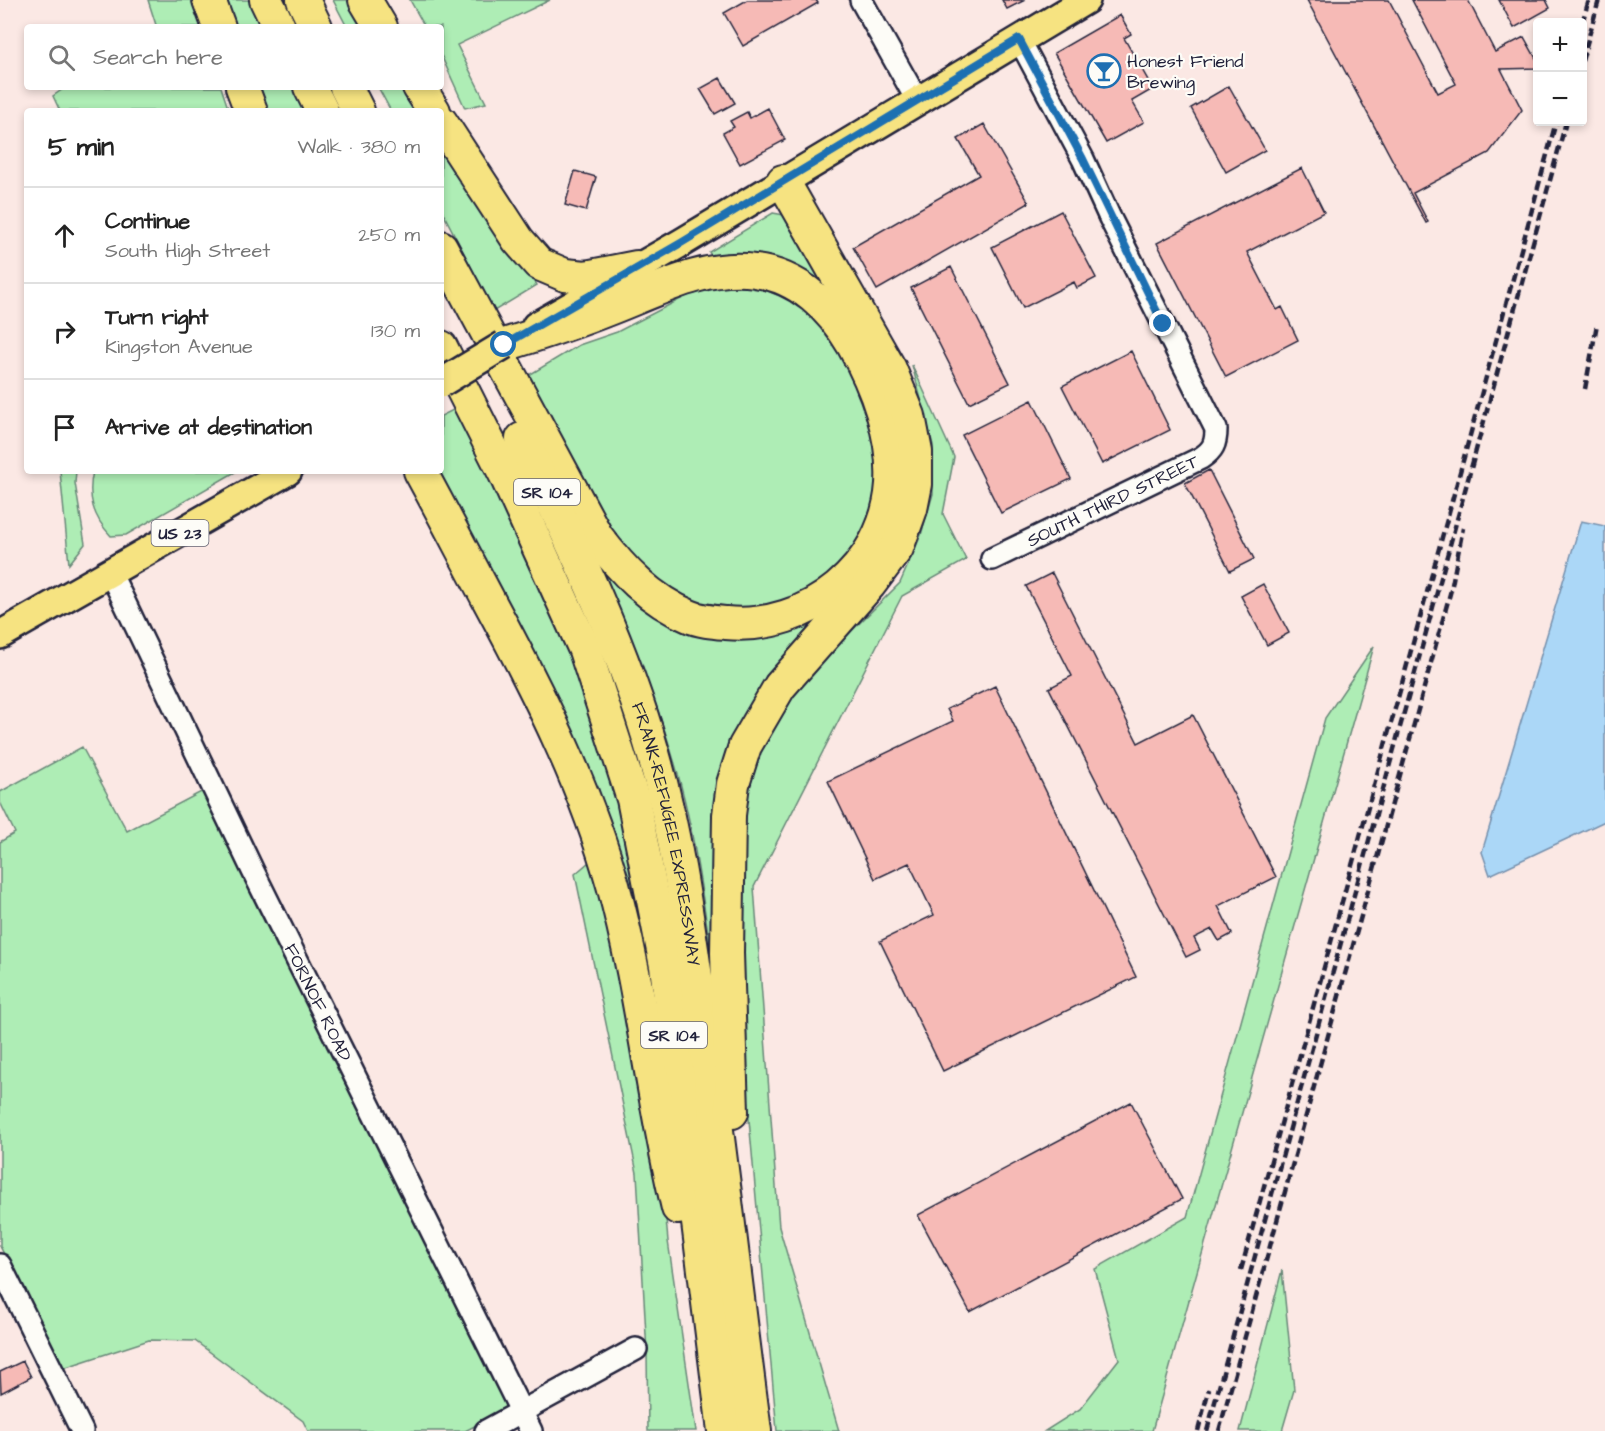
<!DOCTYPE html>
<meta charset="utf-8">
<style>
:root{--surface:#fff;--page:#f2f2f2;--text:#222;--muted:#767676;--line:#e0e0e0}
body{margin:0;font-family:"Architects Daughter",sans-serif;background:var(--page);color:var(--text)}
.controls{position:absolute;right:18px;top:18px;display:grid;overflow:hidden;border-radius:6px;box-shadow:0 3px 9px #0003}
.controls button{width:54px;height:54px;display:grid;place-items:center;padding:0;border:0;border-bottom:2px solid var(--line);background:var(--surface);color:var(--text);font:30px sans-serif}
.stop{position:absolute;width:18px;height:18px;margin:-14px;border:4px solid #1f6fb2;border-radius:50%;background:#fff}
.stop.end{background:#1f6fb2;border-color:#fff;box-shadow:0 2px 6px #0008}
.list{margin:0;padding:0;list-style:none}
h2{display:flex;justify-content:space-between;align-items:center;height:78px;margin:0;padding:0 24px;font-size:26px}
h2 small{font-size:20px;font-weight:400;color:var(--muted)}
.list li{display:grid;grid-template-columns:39px 1fr auto;gap:18px;align-items:center;box-sizing:border-box;height:96px;padding:0 24px;border-top:2px solid var(--line)}
.list b{display:block;font-size:22px;white-space:nowrap}
.list p{margin:0;font-size:20px;white-space:nowrap;color:var(--muted)}
.list em{font-size:20px;font-style:normal;color:var(--muted)}
.icon{flex:none;width:33px;height:33px;fill:none;stroke:currentColor;stroke-width:2;stroke-linecap:round;stroke-linejoin:round}
.map{position:relative;flex:none;width:1605px;height:1431px;overflow:hidden}
.search{position:absolute;background:var(--surface);box-shadow:0 3px 9px #0003;left:24px;top:24px;width:420px;height:66px;display:flex;align-items:center;gap:15px;box-sizing:border-box;padding:0 21px;border-radius:6px;color:var(--muted);font-size:22px}
.panel{position:absolute;background:var(--surface);box-shadow:0 3px 9px #0003;left:24px;top:108px;width:420px;height:366px;border-radius:6px}
.map>svg:first-child{display:block}
</style>
<div class="map">
<svg width="1605" height="1431" viewBox="0 0 1605 1431">
<rect width="100%" height="100%" fill="#fbe8e4"/>
<filter id="ink" filterUnits="userSpaceOnUse"><feTurbulence type="fractalNoise" baseFrequency=".0167" numOctaves="2"/><feDisplacementMap in="SourceGraphic" scale="12" xChannelSelector="R" yChannelSelector="G"/><feConvolveMatrix kernelMatrix="1 2 1 2 8 2 1 2 1" color-interpolation-filters="sRGB"/></filter>
<g filter="url(#ink)">
<!-- green -->
<path fill="#aeedb5" stroke="#688878" stroke-width="1.5" d="M148,0H192L201,27H153L156,25Z
M216,0H249L263,27H228Z
M333,0H350L367,27H347Z
M410,0H550L457,45L486,103L465,108L441,55V27H425Z
M66,87H221L229,111H60L53,96Z
M254,87H293L305,111H265Z
M378,87H407L422,111H391Z
M441,140L537,285L494,311L441,209Z
M773,213L795,217L836,294L712,257L709,252Z
M739,279L799,304L827,331L846,360L869,414L882,467L877,511L833,580L788,606L709,610L644,575L616,540L583,483L529,375L579,345L617,332L702,288Z
M912,365L954,457L943,514L966,560L902,596L754,887L779,1227L839,1431H777L746,1086L739,826L751,769L785,697L900,583L921,535L933,494V445Z
M455,409C513,522 568,636 606,759C625,820 636,882 646,945L638,947L433,471H441V416Z
M60,471H76L75,483L85,544L69,564Z
M93,471H237L126,535L111,536C93,517 87,497 93,471Z
M590,542L669,616L838,601L757,697L714,972C703,903 695,831 675,764C653,688 621,615 590,542Z
M1374,646L1152,1431H1045L1080,1409L1119,1359L1095,1269L1187,1217L1325,718Z
M82,747L127,831L205,790L510,1408L465,1431H308L303,1421L195,1341L149,1340L60,1369L0,1246V842L15,833L0,802V792Z
M595,857L661,1164L668,1241L696,1431H648L647,1353L637,1173L575,874Z
M1282,1270L1294,1390L1282,1431H1240Z"/>
<!-- water -->
<path fill="#abd7f7" stroke="#748fac" stroke-width="1.5" d="M1581,521L1605,526V821L1490,875L1482,852Z"/>
<!-- building -->
<path fill="#f6bab6" stroke="#22223b" stroke-width="1.5" d="M747,0H816L818,3L743,46L724,13Z
M1002,0H1025L1007,9Z
M1307,0H1389L1438,93L1456,84L1412,0H1468L1495,52L1524,37L1538,62V68L1501,69L1522,110L1489,153L1413,193L1428,222L1426,223Z
M1499,0H1546L1550,8L1514,28Z
M1120,15L1131,34L1124,38L1153,89L1132,101L1144,122L1106,143L1054,53Z
M720,78L735,103L715,114L700,89Z
M1229,86L1265,150L1226,172L1191,108Z
M768,108L785,140L740,164L723,133L734,127L730,121L747,112L750,118Z
M984,124L1029,203L877,290L853,247L979,175L958,139Z
M1302,168L1324,212L1247,252L1277,310L1282,307L1298,340L1226,377L1157,243Z
M575,171L596,177L586,211L565,205Z
M1061,211L1096,278L1077,288L1074,282L1023,308L992,247Z
M951,267L1010,383L969,403L911,288Z
M1131,351L1170,430L1102,464L1062,386Z
M1032,400L1071,479L1001,513L962,435Z
M1209,470L1254,559L1230,571L1185,483Z
M1052,573L1138,743L1193,715L1276,877L1218,906L1232,934L1219,941L1212,929L1194,938L1200,950L1186,957L1049,688L1072,676L1026,586Z
M1263,584L1289,633L1267,645L1241,596Z
M995,686L1136,977L943,1071L880,941L934,915L909,863L875,879L828,781L953,721L947,709Z
M1131,1102L1182,1199L970,1312L918,1215Z
M23,1361L31,1377L1,1393L0,1372Z"/>
<g fill="none" stroke-linecap="round" stroke-linejoin="round">
<defs>
<g id="minor">
<path d="M861,0L917,100"/>
<path id="s1" d="M992,559L1201,458C1213,450 1216,444 1216,429L1110,218L1083,159L1019,39"/>
<path id="s2" d="M110,572L253,871L531,1431"/>
<path d="M0,1265L82,1431"/>
<path d="M486,1431L636,1349"/>
</g>
<path id="major" d="M536,326L681,243L1086,0
M0,635L288,471"/>
<g id="highway">
<path d="M209,0L219,27"/>
<path d="M266,0L279,27"/>
<path d="M303,0L316,27"/>
<path d="M365,0L381,27"/>
<path d="M242,87L251,111"/>
<path d="M310,87L322,111"/>
<path d="M346,87L358,111"/>
<path d="M419,87L434,111"/>
<path d="M441,122L518,240L539,264L565,275L586,277L637,267"/>
<path d="M441,247L597,537C622,570 650,600 689,616C700,621 714,622 726,623C808,631 886,568 892,484C895,437 876,386 853,345C832,309 799,276 755,271C704,264 658,290 611,308C576,322 540,334 504,345"/>
<path d="M441,347L505,474L585,650L633,799L666,966L724,1431"/>
<path id="s3" d="M522,439C572,542 622,643 653,753C677,836 688,921 700,1006C721,1148 736,1290 755,1431"/>
<path d="M420,471C443,513 465,556 488,599C537,690 585,784 613,885C642,991 652,1101 678,1208"/>
<path d="M732,1112L727,953L729,815L733,784L745,746L780,686L870,584L897,548L911,509L916,484V452L909,416L890,369L783,181"/>
</g>
</defs>
<!-- minor casing -->
<use href="#minor" stroke="#22223b" stroke-width="26"/>
<!-- major casing -->
<use href="#major" stroke="#22223b" stroke-width="32"/>
<!-- highway casing -->
<use href="#highway" stroke="#22223b" stroke-width="36"/>
<!-- minor -->
<use href="#minor" stroke="#fdfcf7" stroke-width="21"/>
<!-- major -->
<use href="#major" stroke="#f6e381" stroke-width="27"/>
<!-- highway -->
<use href="#highway" stroke="#f6e381" stroke-width="32"/>
<!-- rail -->
<path stroke="#22223b" stroke-width="4.5" stroke-dasharray="9 4.5" stroke-linecap="butt" d="M1582,23L1589,0
M1582,61L1599,0
M1585,389L1597,324
M1241,1270L1556,122
M1198,1431L1209,1389
M1207,1431L1566,122
M1219,1431L1451,590L1463,528"/>
<defs>
<path id="major-bridge" d="M441,383L504,345"/>
</defs>
<!-- major-bridge casing -->
<use href="#major-bridge" stroke="#22223b" stroke-width="32" stroke-linecap="butt"/>
<!-- major-bridge -->
<use href="#major-bridge" stroke="#f6e381" stroke-width="27"/>
</g>
</g>
<g fill="none" stroke-linecap="round" stroke-linejoin="round" filter="url(#ink)">
<!-- route -->
<path stroke="#1f6fb2" stroke-width="8" d="M504,345L681,243L1019,39L1083,159L1163,324"/>
</g>
<!-- icons -->
<defs>
<symbol id="bar-ring" viewBox="-11 -11 22 22"><circle r="9.5" fill="#fdfcf7" stroke="#1f6fb2" stroke-width="1.5"/><path d="M-6-5H6L.8 .8V4.5H3.5V6h-7V4.5H-.8V.8Z" fill="#1f6fb2"/></symbol>
</defs>
<g fill-rule="evenodd">
<use href="#bar-ring" x="1085" y="52" width="38" height="38"/>
</g>
<g text-anchor="middle" stroke-width="4.5" stroke-linejoin="round" paint-order="stroke">
<!-- shield labels -->
<g fill="#fdfcf7" stroke="#646373" stroke-width="1.5">
<rect x="514" y="479" width="66" height="26" rx="4.5"/>
<rect x="151.5" y="520" width="57" height="26" rx="4.5"/>
<rect x="641" y="1022" width="66" height="26" rx="4.5"/>
</g>
<g font-size="16" font-weight="bold" fill="#22223b">
<text x="547" y="498">SR 104</text>
<text x="180" y="539">US 23</text>
<text x="674" y="1041">SR 104</text>
</g>
<!-- poi labels -->
<g font-size="18" fill="#22223b" stroke="#fdfcf7" text-anchor="start">
<text x="1127" y="67">Honest Friend<tspan x="1127" dy="21">Brewing</tspan></text>
</g>
<!-- street labels -->
<g font-size="18" fill="#22223b" stroke="#fdfcf7">
<text dy="6" stroke="none"><textPath href="#s1" startOffset="134">SOUTH THIRD STREET</textPath></text>
<text dy="6" stroke="none"><textPath href="#s3" startOffset="423">FRANK-REFUGEE EXPRESSWAY</textPath></text>
<text dy="6" stroke="none"><textPath href="#s2" startOffset="478">FORNOF ROAD</textPath></text>
</g>
</g>
</svg>
<div class="controls">
<button>+</button>
<button>−</button>
</div>
<div class="stop" style="left:504px;top:345px"></div>
<div class="stop end" style="left:1163px;top:324px"></div>
<div class="search"><svg class="icon" aria-label="search" viewBox="0 0 24 24"><circle cx="10" cy="10" r="6"/><path d="M15 15l6 6"/></svg>Search here</div>
<section class="panel">
<h2>5 min<small>Walk · 380 m</small></h2>
<ul class="list">
<li><svg class="icon" aria-label="ahead" viewBox="0 0 24 24"><path d="M12 20V5M6 11l6-6 6 6"/></svg><div><b>Continue</b><p>South High Street</p></div><em>250 m</em></li>
<li><svg class="icon" aria-label="right" viewBox="0 0 24 24"><path d="M7 20v-9h11M14 6l5 5-5 5"/></svg><div><b>Turn right</b><p>Kingston Avenue</p></div><em>130 m</em></li>
<li><svg class="icon" aria-label="arrive" viewBox="0 0 24 24"><path d="M6 21V4h12l-3 4 3 4H6"/></svg><div><b>Arrive at destination</b></div></li>
</ul>
</section>
</div>
